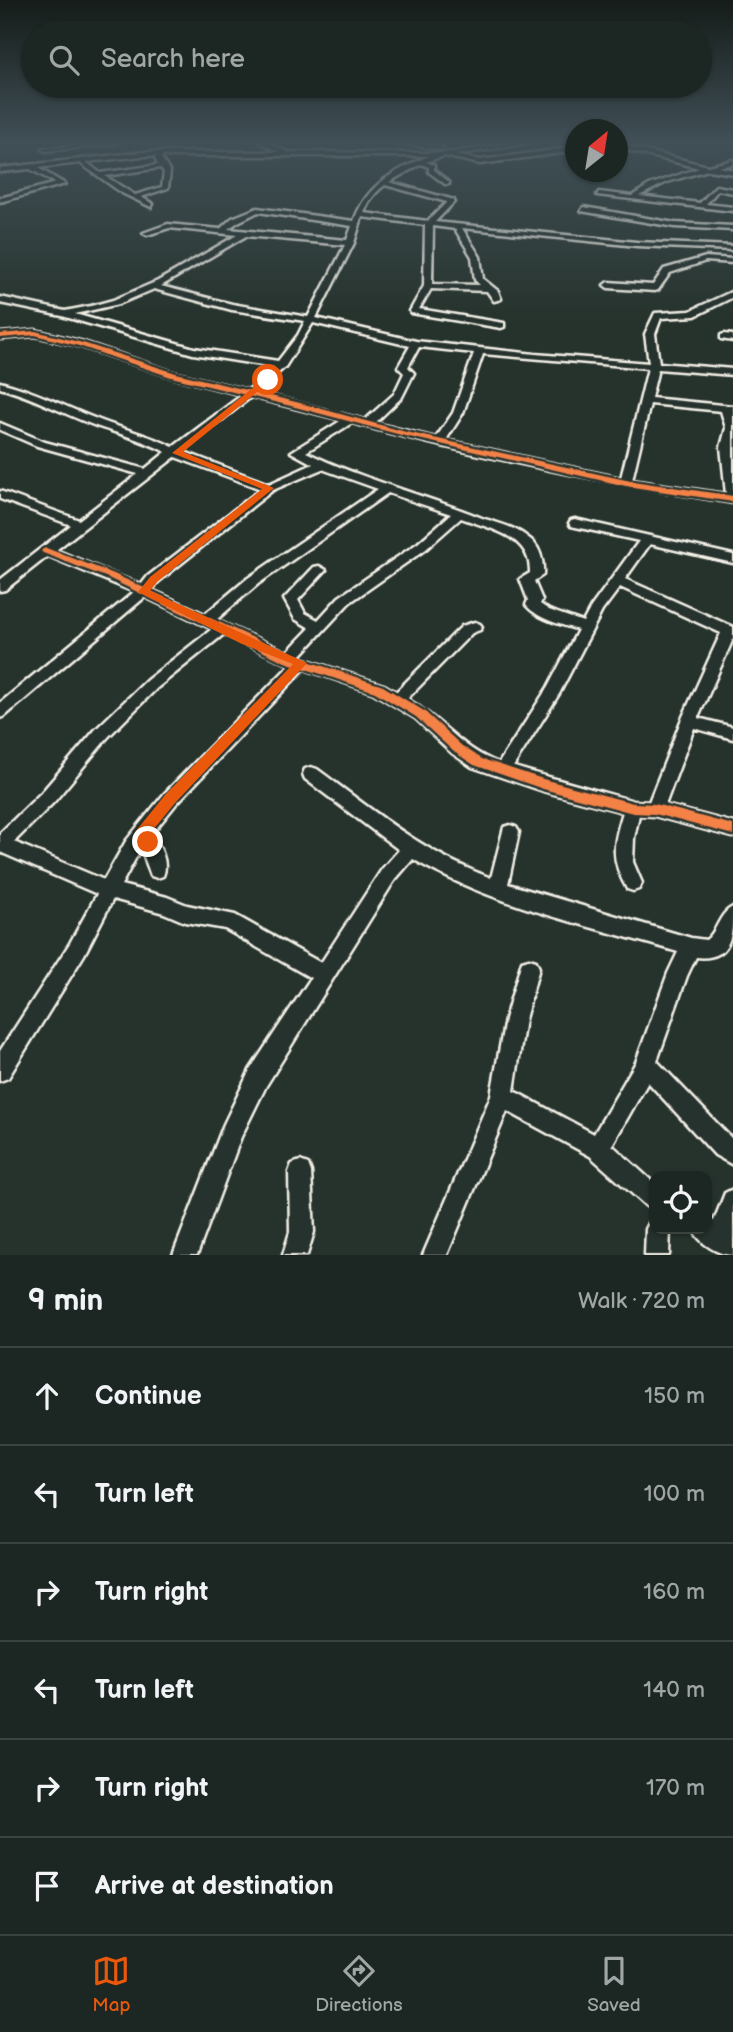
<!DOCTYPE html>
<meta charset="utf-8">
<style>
:root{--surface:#1c2622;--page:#29322f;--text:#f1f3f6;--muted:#a0a5a5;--line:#3a4340;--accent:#ea580c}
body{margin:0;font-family:"Balsamiq Sans",sans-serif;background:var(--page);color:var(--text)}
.controls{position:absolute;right:21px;bottom:21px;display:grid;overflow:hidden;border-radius:14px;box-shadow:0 2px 5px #0004}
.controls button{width:63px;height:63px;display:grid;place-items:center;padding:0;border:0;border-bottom:2px solid var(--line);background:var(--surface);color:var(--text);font:35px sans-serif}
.compass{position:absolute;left:565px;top:119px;width:63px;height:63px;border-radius:50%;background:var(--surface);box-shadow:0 2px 5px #0004;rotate:30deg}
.stop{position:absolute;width:21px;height:21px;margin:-16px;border:5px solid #ea580c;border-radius:50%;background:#fff}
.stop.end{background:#ea580c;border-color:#fff;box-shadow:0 2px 7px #0008}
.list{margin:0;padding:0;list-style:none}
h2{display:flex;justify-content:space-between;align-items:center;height:91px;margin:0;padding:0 28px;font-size:30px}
h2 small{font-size:23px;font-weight:400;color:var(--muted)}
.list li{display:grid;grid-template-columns:46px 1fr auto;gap:21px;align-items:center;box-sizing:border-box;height:98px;padding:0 28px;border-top:2px solid var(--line)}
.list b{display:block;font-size:26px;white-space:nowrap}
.list em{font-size:23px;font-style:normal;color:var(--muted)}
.icon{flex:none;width:38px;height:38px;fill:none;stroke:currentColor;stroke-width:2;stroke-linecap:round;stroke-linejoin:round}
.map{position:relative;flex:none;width:733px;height:1255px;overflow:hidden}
.search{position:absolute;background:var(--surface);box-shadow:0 2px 5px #0004;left:21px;right:21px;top:21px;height:77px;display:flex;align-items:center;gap:18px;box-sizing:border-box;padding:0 24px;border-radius:38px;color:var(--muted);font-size:26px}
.sheet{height:679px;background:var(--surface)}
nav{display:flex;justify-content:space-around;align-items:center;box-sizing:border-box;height:98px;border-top:2px solid var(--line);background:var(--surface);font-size:19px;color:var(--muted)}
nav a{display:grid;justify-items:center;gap:4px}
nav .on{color:var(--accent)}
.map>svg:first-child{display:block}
</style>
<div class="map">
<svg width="733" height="1255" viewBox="0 0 733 1255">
<rect width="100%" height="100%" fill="#26332d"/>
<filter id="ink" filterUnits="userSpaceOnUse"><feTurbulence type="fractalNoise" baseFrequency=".0143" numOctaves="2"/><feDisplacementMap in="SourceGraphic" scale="14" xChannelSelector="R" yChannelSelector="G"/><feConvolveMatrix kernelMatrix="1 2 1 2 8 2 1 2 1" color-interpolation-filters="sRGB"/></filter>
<g filter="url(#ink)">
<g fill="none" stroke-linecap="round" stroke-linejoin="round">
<defs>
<path id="minor" d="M117,141L115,144L45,151L42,149Z
M258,141H265L288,152L444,153L528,141H541L455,155L480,160L576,147V151L480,164L444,156L426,162L434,165V170L449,182V184H445L429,172V167L421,164L389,182L454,200V202L435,222L637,242L733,246V250L637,246L462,228L480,257L483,279L498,291L501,299L494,301L487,291L431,289L419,309L504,323V327L501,328L411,313L410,311L424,286L425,225L362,217L354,243L316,318L416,341L535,354L649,363L645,334L655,313L690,311L733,291V297L695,316L661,318L655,334L659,363L733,369V375L658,369L651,398L733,406V503C605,483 477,457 352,423L306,452C363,480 425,495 482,518C497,523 515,527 527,537C540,545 544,561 543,575L534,581L542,600L540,604L549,610L583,622L591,607L639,541L571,526L569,523L571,520L575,519L733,555V563L650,544L625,579L733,627V639L698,718L733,727V739L694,728L665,805L733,823V837L655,816L639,815L634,838L633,862L642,883L639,889L633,891L627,889C610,859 613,844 623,812L543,791L472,767L452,753L415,718L374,693L304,669L176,804L151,835C160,845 169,862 163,876L157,878L151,876L141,848L121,885L167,897L187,905L235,915L321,963L382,869L399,850L305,779L303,774L305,769L311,767L317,769C374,811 423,853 491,878L504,827L510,825L516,827L519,832L508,884L691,938L706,940C718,931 719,913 733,907C733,935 731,961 696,957L687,976L657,1061L733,1140V1165L715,1155L648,1082L612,1145L654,1183V1210L646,1206L590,1156L507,1111L447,1255H423L491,1096L505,1019L522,961L529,959L536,961L539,968L525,1019L514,1091L594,1134L636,1062L668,973L678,952C593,927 490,905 413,859L394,881L266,1086L241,1137L197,1255H173L224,1124L250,1070L311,978L225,929L185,922L164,913L113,899L84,955L8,1078L0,1081V1051L70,943L97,894L0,852V833L42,792L96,729L147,680L212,629L145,597L5,716L0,718V703L134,592L48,556L5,590L0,591V580L71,525L0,499V491L79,520L138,474L37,446L0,430V423L45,442L145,469L166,452C143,440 120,434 96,426C63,414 34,397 0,388V382C36,391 67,408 102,421C126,430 150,435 173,447L242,395L171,377L78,346L35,336L0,339V333L35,330L84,342L177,373L248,390L269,374L274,367L193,354L62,316L0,303V297L65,311L91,306L113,300L158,281L237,235L169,228L147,235L143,233L168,224L220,229L232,218L257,208L354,221C367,184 394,171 429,156H163L161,158L170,172L168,188L141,197L153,204L151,207L122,193L80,163L38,168L65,184L0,202V198L56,183L30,169L0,172V168L143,152H278ZM143,156H156L155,158L158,165L100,173L86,162ZM160,168L164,172L162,187L135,195L105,176ZM385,185L447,202L428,221L364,213C368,202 375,192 385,185ZM258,212L352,226L347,240L228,229L238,222ZM433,226L455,229L472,257L475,280L480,285L432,284ZM246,236L345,245L308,317L232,304L161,286ZM154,289L232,310L305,321L298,335L278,361L194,348L75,314L119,304ZM313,323L410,346L398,367L404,373L394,394L365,420L257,392L285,367ZM419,347L474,353L453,413L436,438L375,423L402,397L414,373L408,367ZM483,354L648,368L621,478L446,440L463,413ZM251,397L342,420L291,452L313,464L269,484L182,451ZM650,404L721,411L726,428L721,447L726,494L632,480ZM175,457L261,489L148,576L141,585L56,550ZM322,469L378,489L248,578L205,614L152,590L158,582L273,490ZM388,493L451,514L418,543L339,597L318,620L305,613L298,600L326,570L319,566L314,567L284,599L295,619L310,628L287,652L216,620L258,584ZM461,518C490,529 531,535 530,573L520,579L528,600L526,605C539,620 561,624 578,630L548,687L499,763C462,750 440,718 407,699L472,633L480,630L482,627L480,624L475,622L462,626L396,692L384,685L299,657L349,603L426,549ZM620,587L721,633L681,721L649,802L633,801L513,767L559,694L602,611ZM224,634L290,665L164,794L126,841L104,880L14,842L54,802L108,737L157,688Z
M380,141H396L443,147L440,149Z
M618,144L708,166L733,160V164L718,167L733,170V174L708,170L667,182L639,196L700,203L716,186L733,189V193L718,190L706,204L733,207V211L597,195L599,192L632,196L649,185L699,168L618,148Z
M584,207L675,223L733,226V230L675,227L581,211Z
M706,257L733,259V263L706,261L670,273L658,290L655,291L608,288L604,285L608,282L653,285L664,269Z
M724,334L733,335V341L721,339V335Z
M300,1161L308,1164L311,1172L314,1232L307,1255H283L290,1232L289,1172L292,1164Z
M733,1189V1255C718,1255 699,1243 693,1229H707V1218L714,1221L725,1193Z
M654,1219V1229H670L669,1255H645L646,1229L650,1221Z"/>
</defs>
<!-- minor casing -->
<use href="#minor" stroke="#f4f1e8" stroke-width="5"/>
<!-- minor -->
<use href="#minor" fill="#26332d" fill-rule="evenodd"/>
<defs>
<path id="cycleway" d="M35,331L83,343L176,373L300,403L406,432L626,480L733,496V502L626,486L405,436L295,407L171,377L79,346L35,335L0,338V334Z
M46,548L114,574L293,656L383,686L424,711L462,746L482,759L543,779L633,803L655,804L733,825V835L655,814L633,813L543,789L474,765L454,752L416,717L375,692L285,662L108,578L43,553L41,551L43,549Z"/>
</defs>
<!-- cycleway casing -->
<use href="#cycleway" stroke="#26332d" stroke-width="5"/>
<!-- cycleway -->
<use href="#cycleway" fill="#f48246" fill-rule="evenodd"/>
</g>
</g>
<!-- sky -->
<linearGradient id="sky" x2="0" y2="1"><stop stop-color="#151c19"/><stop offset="0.45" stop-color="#415057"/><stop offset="1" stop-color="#415057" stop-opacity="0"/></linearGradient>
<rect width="733" height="316" fill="url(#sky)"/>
<!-- route -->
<path fill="#ea580c" d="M265,378L272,380L183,452L274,488L157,582L150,591L307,663L175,803L149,835L155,842L148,848L135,840V832L165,795L293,664L242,644L138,592L150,577L262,489L172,453Z"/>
</svg>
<div class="controls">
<button><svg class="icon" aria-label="locate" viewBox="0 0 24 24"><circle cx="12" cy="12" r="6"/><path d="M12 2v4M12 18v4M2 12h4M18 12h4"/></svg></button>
</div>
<svg class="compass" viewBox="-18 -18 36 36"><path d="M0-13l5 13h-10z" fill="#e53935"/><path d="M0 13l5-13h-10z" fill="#a0a5a5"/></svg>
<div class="stop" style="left:268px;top:380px"></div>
<div class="stop end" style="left:148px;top:842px"></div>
<div class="search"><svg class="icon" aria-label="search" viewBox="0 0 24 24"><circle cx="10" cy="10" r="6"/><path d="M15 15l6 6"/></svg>Search here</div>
</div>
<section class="sheet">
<h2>9 min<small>Walk · 720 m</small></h2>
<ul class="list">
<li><svg class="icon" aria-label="ahead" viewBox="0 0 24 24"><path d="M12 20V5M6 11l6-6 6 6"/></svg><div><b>Continue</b></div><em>150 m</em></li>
<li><svg class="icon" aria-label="left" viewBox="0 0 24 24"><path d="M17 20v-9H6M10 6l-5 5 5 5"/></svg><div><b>Turn left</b></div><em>100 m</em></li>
<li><svg class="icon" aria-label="right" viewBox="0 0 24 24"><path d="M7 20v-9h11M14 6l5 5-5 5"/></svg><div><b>Turn right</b></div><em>160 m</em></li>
<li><svg class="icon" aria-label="left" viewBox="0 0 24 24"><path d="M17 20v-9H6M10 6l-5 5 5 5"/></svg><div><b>Turn left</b></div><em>140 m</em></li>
<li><svg class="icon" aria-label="right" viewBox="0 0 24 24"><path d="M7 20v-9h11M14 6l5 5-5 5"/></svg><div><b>Turn right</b></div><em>170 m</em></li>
<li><svg class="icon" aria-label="arrive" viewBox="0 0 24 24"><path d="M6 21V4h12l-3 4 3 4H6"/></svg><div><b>Arrive at destination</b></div></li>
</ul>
</section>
<nav>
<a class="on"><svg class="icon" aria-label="map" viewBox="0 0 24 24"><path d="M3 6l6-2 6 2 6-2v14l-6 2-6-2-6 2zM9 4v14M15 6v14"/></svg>Map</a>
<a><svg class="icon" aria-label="directions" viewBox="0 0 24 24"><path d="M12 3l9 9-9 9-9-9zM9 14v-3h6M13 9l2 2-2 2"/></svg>Directions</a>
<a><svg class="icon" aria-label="saved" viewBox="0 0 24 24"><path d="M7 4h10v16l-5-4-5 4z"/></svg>Saved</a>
</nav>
